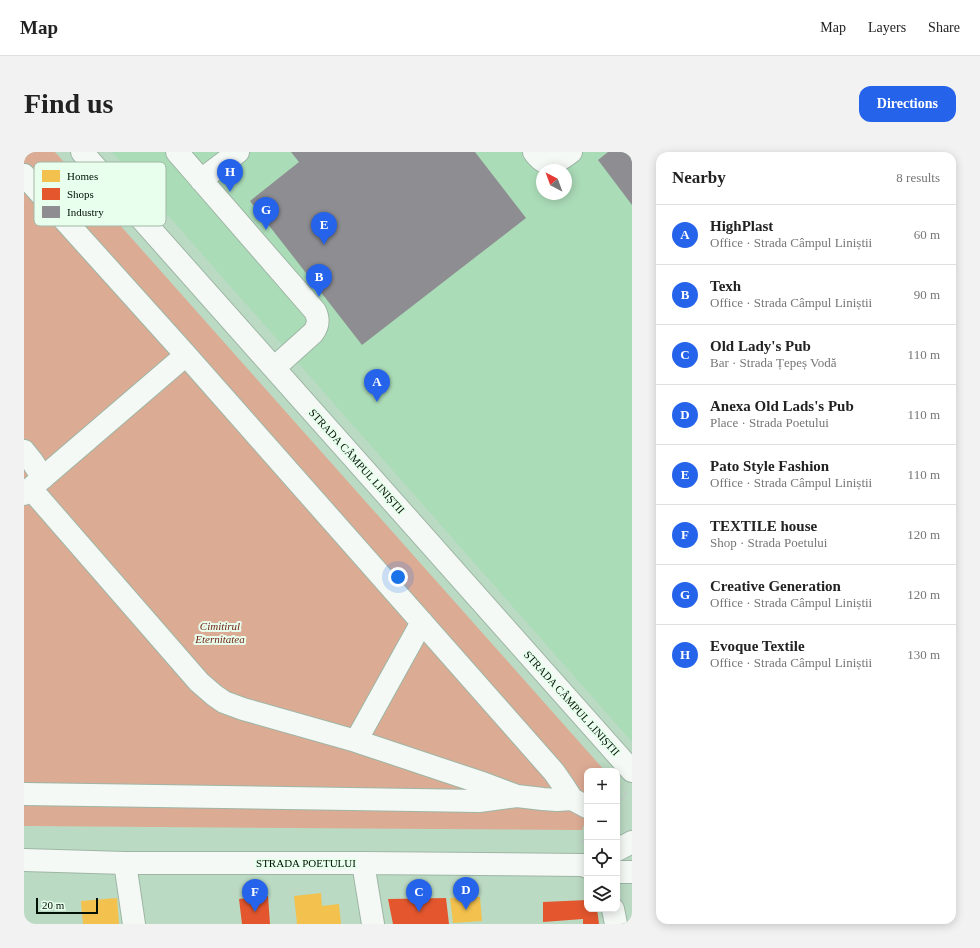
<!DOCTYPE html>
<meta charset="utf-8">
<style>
:root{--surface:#fff;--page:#f2f2f2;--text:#222;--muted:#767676;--line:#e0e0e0;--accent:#2563eb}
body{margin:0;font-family:"Times New Roman",serif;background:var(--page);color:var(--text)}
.controls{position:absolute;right:12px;bottom:12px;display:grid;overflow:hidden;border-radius:8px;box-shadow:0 2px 10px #0003}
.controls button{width:36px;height:36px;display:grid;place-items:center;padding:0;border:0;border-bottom:1px solid var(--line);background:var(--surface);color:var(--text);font:20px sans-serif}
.compass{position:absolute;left:512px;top:12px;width:36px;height:36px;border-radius:50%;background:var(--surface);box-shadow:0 2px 10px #0003;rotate:319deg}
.scale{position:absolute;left:12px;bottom:10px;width:62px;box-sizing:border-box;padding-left:4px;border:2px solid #001004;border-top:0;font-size:11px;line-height:14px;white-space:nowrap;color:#001004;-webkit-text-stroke:3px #e8ffed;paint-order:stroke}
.you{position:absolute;left:374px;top:425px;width:14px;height:14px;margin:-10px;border:3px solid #fff;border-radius:50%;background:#1a73e8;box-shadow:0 0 0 6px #1a73e833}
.badge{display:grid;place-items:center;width:26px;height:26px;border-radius:50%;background:var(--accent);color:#fff;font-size:13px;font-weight:700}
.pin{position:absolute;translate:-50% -33px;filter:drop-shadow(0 1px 2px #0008)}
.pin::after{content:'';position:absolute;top:21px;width:14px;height:12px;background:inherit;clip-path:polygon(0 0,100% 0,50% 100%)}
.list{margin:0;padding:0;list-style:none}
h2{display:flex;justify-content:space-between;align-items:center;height:52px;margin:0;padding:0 16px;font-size:17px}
h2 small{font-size:13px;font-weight:400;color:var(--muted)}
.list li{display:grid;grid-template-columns:26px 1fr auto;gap:12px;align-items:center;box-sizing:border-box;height:60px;padding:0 16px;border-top:1px solid var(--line)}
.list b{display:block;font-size:15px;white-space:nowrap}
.list p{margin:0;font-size:13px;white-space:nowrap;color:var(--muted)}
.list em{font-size:13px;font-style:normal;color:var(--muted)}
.icon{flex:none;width:22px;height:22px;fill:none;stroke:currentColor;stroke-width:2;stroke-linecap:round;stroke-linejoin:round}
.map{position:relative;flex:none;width:608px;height:772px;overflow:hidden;border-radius:12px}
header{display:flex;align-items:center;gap:24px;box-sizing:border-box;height:56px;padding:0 20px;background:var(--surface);border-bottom:1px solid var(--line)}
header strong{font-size:19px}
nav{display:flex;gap:22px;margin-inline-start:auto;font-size:14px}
.intro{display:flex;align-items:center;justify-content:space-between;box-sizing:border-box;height:96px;padding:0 24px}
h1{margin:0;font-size:28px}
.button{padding:10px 18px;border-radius:12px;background:var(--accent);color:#fff;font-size:14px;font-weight:700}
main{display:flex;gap:24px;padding:0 24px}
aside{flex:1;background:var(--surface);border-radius:12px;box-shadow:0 2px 10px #0003}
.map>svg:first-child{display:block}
</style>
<header>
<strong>Map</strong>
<nav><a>Map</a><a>Layers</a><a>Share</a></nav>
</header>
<div class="intro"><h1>Find us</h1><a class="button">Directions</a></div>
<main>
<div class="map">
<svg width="608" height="772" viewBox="0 0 608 772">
<rect width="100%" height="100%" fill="#bbdac3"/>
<!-- built -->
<path fill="#abdcb8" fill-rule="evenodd" d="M88,0H608V590ZM518,18H542V42H518Z"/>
<!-- green -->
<path fill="#dcab94" d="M0,0H31L581,619H563V665L558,678L0,674Z"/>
<!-- homes -->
<path fill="#f2c14e" d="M297,741L298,754L315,752L317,772H273L270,744Z
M456,745L458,769L429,771L426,746Z
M93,746L95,772H59L57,749Z"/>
<!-- shops -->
<path fill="#e4572e" d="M244,744L246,772H218L215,747Z
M422,746L425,772H369L364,747Z
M563,748V757H573L575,772H559V767L519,770V750Z"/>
<!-- industry -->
<path fill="#8d8d92" d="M267,0H451L502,66L338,193L226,49L275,10Z
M584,0H608V53L574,8Z"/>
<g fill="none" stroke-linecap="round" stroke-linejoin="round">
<defs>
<path id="minor" d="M58,0L608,619
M153,0L291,159C295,167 295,173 289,181L250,216
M510,0C523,18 532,11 547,0
M0,23L162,203L530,620L539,633L548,647
M177,28L214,0
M0,299L8,309L19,326
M7,337L175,530L190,543L200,550L219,557L332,589L461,632L493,644
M0,342L162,203
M332,589L398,470
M0,642L455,649L493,644L519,647L533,648L548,647L563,655
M593,698L608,690
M0,708L101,711H339L559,713L563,715
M101,711L110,772
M339,711L349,772
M593,720H608
M589,757L592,772"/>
</defs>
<!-- minor casing -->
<use href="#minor" stroke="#9eb6a5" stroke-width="24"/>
<!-- path -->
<path stroke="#c5cfc8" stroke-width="2.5" stroke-dasharray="3 3" stroke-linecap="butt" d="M593,653L603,640
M558,691L560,686L563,682"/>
<!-- minor -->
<use href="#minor" stroke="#f5f9f6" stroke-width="22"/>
</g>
<g text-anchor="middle" stroke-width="4" stroke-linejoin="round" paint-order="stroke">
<!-- street labels -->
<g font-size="11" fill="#001004" stroke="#e8ffed">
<text transform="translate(333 309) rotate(48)" y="4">STRADA CÂMPUL LINIȘTII</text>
<text transform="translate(548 551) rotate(48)" y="4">STRADA CÂMPUL LINIȘTII</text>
<text x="282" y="715">STRADA POETULUI</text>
</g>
<!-- park labels -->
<g font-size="11" font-style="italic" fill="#6f1e0f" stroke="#e8ffed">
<text x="196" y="478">Cimitirul<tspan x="196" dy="13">Eternitatea</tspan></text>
</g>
</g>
<!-- legend -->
<rect x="10" y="10" width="132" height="64" rx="6" fill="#e8ffed" stroke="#a2b7a7" stroke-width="1"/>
<rect x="18" y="18" width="18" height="12" fill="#f2c14e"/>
<rect x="18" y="36" width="18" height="12" fill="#e4572e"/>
<rect x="18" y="54" width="18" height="12" fill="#8d8d92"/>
<g font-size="11" fill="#001004">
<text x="43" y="28">Homes</text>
<text x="43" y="46">Shops</text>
<text x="43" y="64">Industry</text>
</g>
</svg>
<div class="controls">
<button>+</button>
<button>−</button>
<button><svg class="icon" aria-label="locate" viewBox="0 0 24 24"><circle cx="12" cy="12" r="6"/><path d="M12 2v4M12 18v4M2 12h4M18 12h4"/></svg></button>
<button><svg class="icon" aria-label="layers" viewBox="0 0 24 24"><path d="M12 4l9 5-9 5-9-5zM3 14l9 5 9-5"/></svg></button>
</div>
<svg class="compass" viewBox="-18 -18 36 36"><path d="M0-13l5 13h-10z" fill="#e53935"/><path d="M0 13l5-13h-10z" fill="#767676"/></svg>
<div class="scale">20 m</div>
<div class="you"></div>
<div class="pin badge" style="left:353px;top:250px">A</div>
<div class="pin badge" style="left:295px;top:145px">B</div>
<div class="pin badge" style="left:395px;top:760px">C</div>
<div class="pin badge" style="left:442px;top:758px">D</div>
<div class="pin badge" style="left:300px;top:93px">E</div>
<div class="pin badge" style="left:231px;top:760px">F</div>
<div class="pin badge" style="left:242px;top:78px">G</div>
<div class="pin badge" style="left:206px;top:40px">H</div>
</div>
<aside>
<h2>Nearby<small>8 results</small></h2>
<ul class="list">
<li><span class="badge">A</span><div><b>HighPlast</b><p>Office · Strada Câmpul Liniștii</p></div><em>60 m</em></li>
<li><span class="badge">B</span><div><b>Texh</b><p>Office · Strada Câmpul Liniștii</p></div><em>90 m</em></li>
<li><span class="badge">C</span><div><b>Old Lady's Pub</b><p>Bar · Strada Țepeș Vodă</p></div><em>110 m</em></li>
<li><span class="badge">D</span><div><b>Anexa Old Lads's Pub</b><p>Place · Strada Poetului</p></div><em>110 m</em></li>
<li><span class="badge">E</span><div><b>Pato Style Fashion</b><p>Office · Strada Câmpul Liniștii</p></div><em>110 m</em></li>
<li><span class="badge">F</span><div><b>TEXTILE house</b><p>Shop · Strada Poetului</p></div><em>120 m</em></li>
<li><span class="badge">G</span><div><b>Creative Generation</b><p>Office · Strada Câmpul Liniștii</p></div><em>120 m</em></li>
<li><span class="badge">H</span><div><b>Evoque Textile</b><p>Office · Strada Câmpul Liniștii</p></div><em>130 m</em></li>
</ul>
</aside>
</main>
